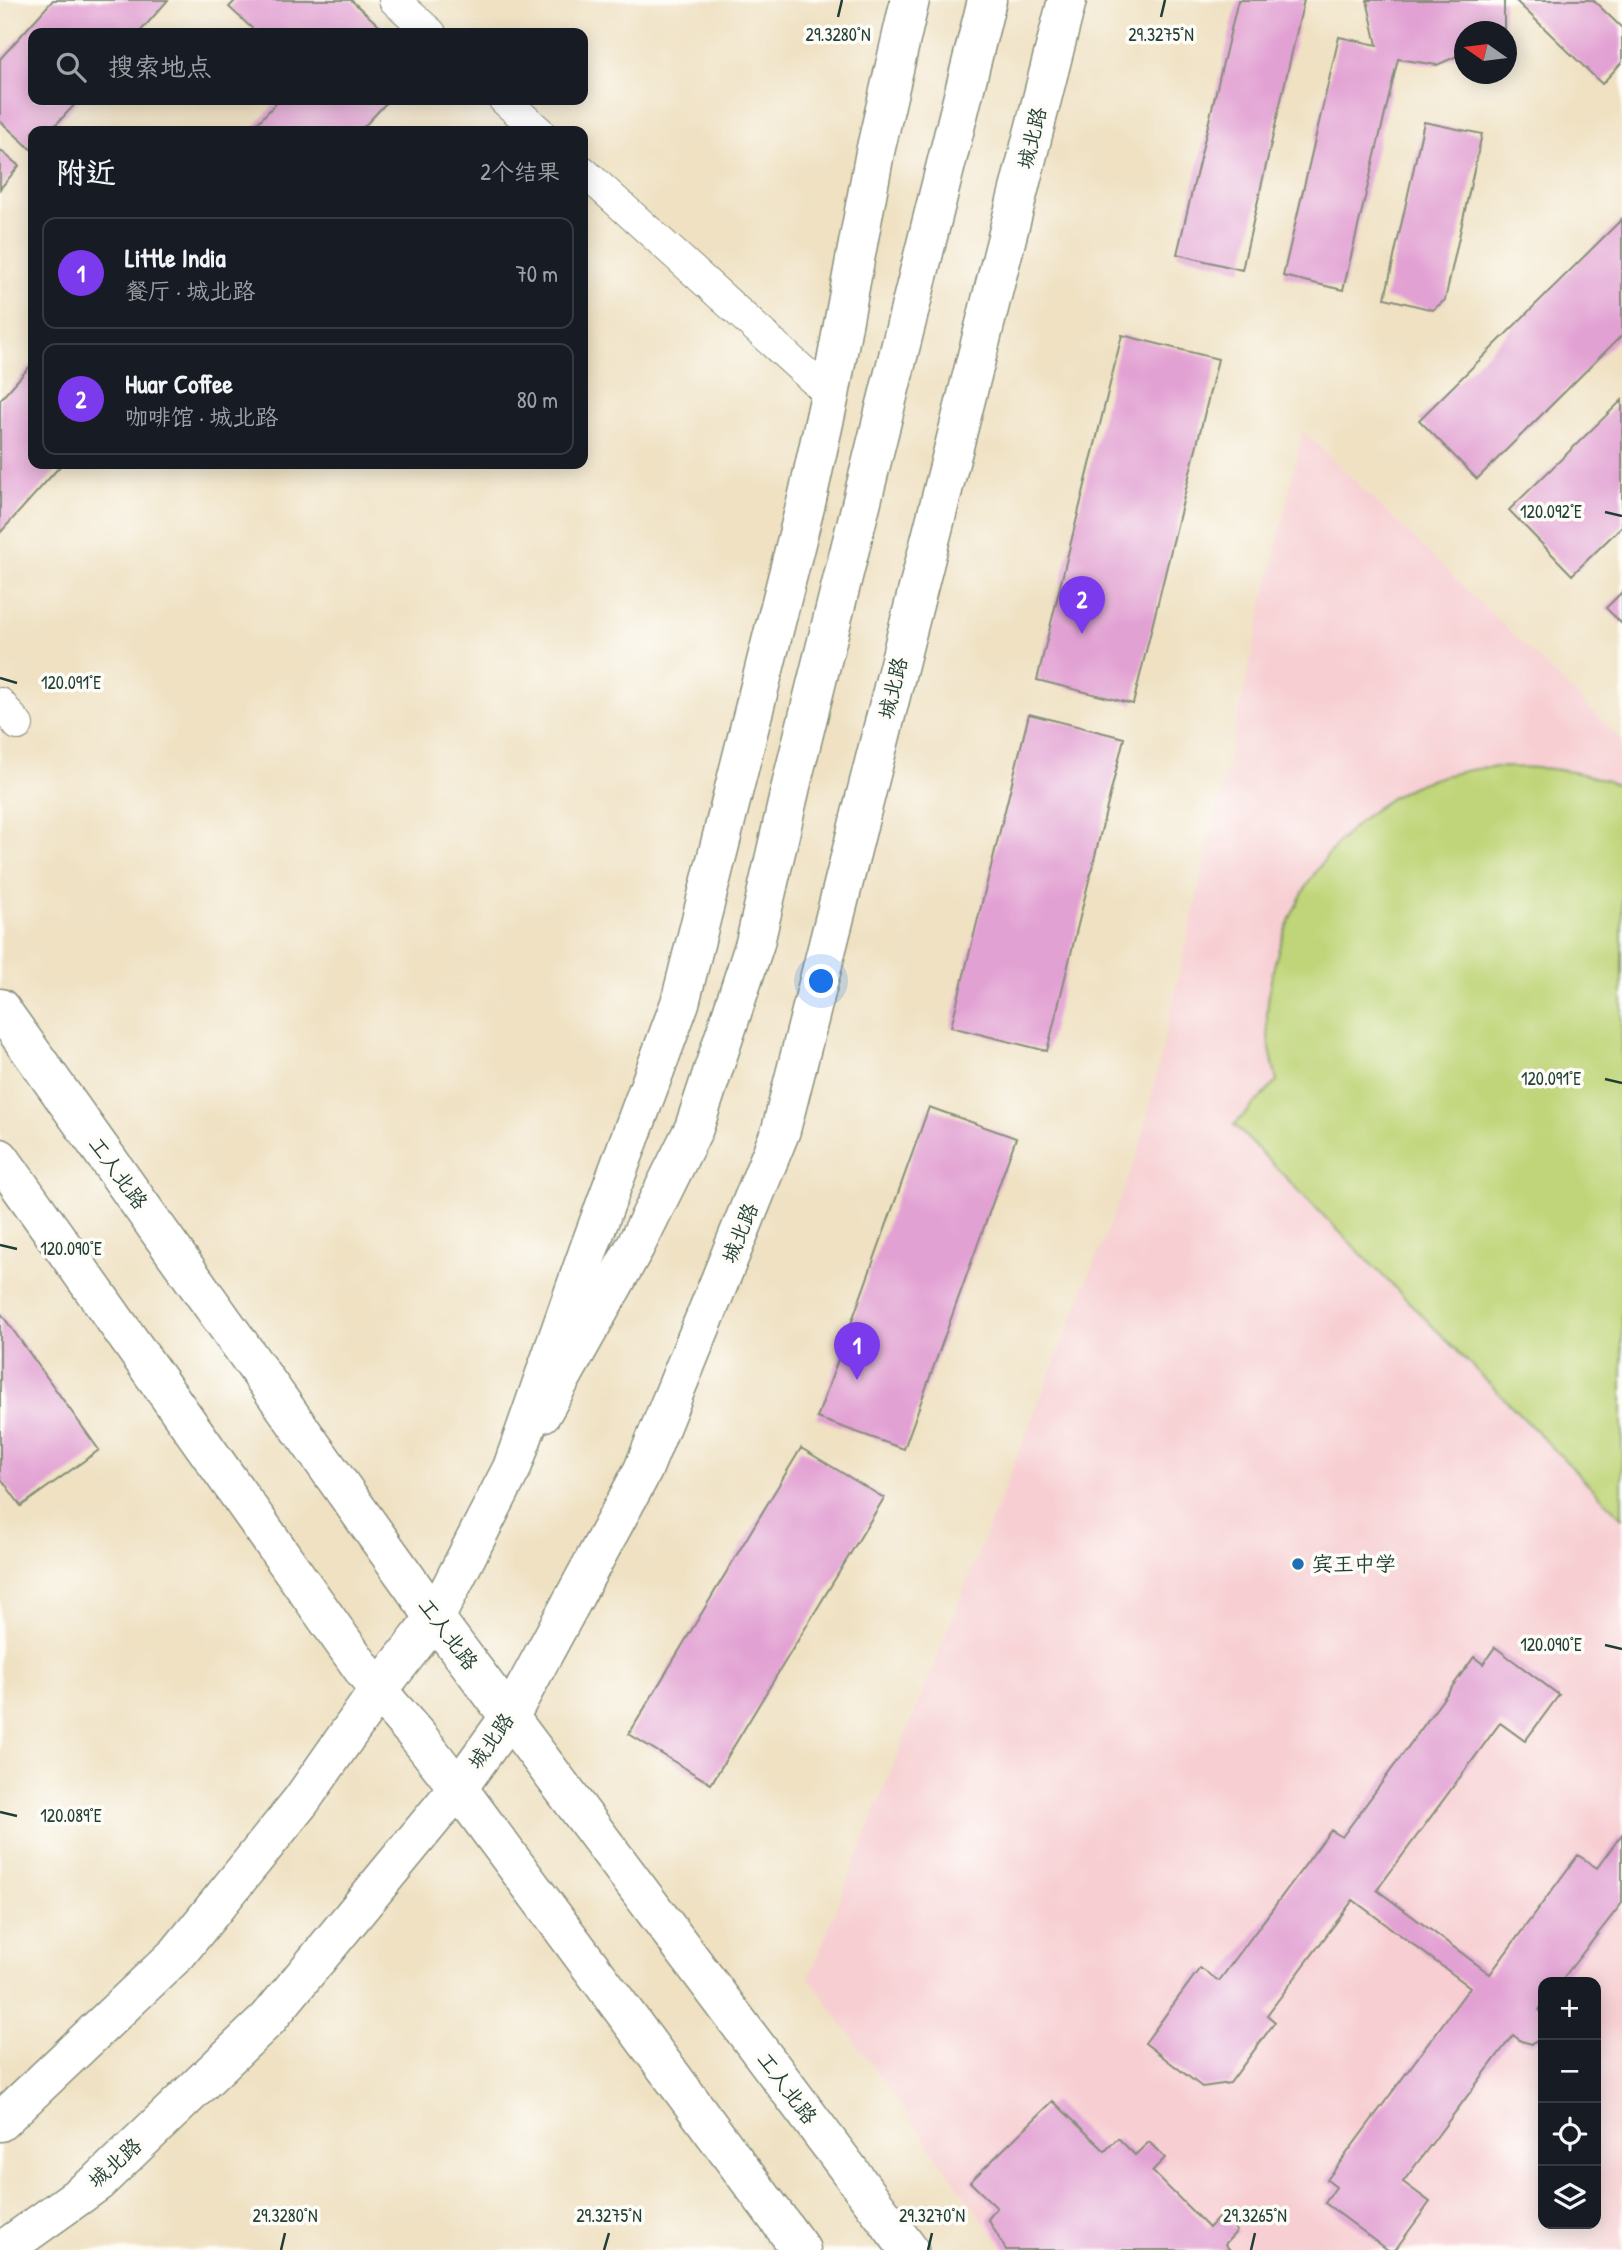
<!DOCTYPE html>
<html lang="zh">
<meta charset="utf-8">
<style>
:root{--surface:#171b24;--page:#20242c;--text:#f1f3f6;--muted:#9ea1a6;--line:#363941;--accent:#7c3aed}
body{margin:0;font-family:"Patrick Hand","LXGW WenKai TC",sans-serif;background:var(--page);color:var(--text)}
.controls{position:absolute;right:21px;bottom:21px;display:grid;overflow:hidden;border-radius:14px;box-shadow:0 4px 18px #0003}
.controls button{width:63px;height:63px;display:grid;place-items:center;padding:0;border:0;border-bottom:2px solid var(--line);background:var(--surface);color:var(--text);font:35px sans-serif}
.compass{position:absolute;left:1454px;top:21px;width:63px;height:63px;border-radius:50%;background:var(--surface);box-shadow:0 4px 18px #0003;rotate:284deg}
.you{position:absolute;left:822px;top:982px;width:24px;height:24px;margin:-18px;border:5px solid #fff;border-radius:50%;background:#1a73e8;box-shadow:0 0 0 10px #1a73e833}
.badge{display:grid;place-items:center;width:46px;height:46px;border-radius:50%;background:var(--accent);color:#fff;font-size:23px;font-weight:700}
.pin{position:absolute;translate:-50% -58px;filter:drop-shadow(0 2px 4px #0008)}
.pin::after{content:'';position:absolute;top:37px;width:24px;height:21px;background:inherit;clip-path:polygon(0 0,100% 0,50% 100%)}
.list{margin:0;padding:0;list-style:none}
h2{display:flex;justify-content:space-between;align-items:center;height:91px;margin:0;padding:0 28px;font-size:30px}
h2 small{font-size:23px;font-weight:400;color:var(--muted)}
.list li{display:grid;grid-template-columns:46px 1fr auto;gap:21px;align-items:center;box-sizing:border-box;height:112px;margin:0 14px 14px;padding:0 14px;border:2px solid var(--line);border-radius:14px}
.list b{display:block;font-size:26px;white-space:nowrap}
.list p{margin:0;font-size:23px;white-space:nowrap;color:var(--muted)}
.list em{font-size:23px;font-style:normal;color:var(--muted)}
.icon{flex:none;width:38px;height:38px;fill:none;stroke:currentColor;stroke-width:2;stroke-linecap:round;stroke-linejoin:round}
.map{position:relative;flex:none;width:1622px;height:2250px;overflow:hidden}
.search{position:absolute;background:var(--surface);box-shadow:0 4px 18px #0003;left:28px;top:28px;width:560px;height:77px;display:flex;align-items:center;gap:18px;box-sizing:border-box;padding:0 24px;border-radius:14px;color:var(--muted);font-size:26px}
.panel{position:absolute;background:var(--surface);box-shadow:0 4px 18px #0003;left:28px;top:126px;width:560px;height:343px;border-radius:14px}
.map>svg:first-child{display:block}
</style>
<div class="map">
<svg width="1622" height="2250" viewBox="0 0 1622 2250">
<rect width="100%" height="100%" fill="#fdfcf7"/>
<filter id="ink" filterUnits="userSpaceOnUse"><feTurbulence type="fractalNoise" baseFrequency=".0143" numOctaves="2"/><feDisplacementMap in="SourceGraphic" scale="14" xChannelSelector="R" yChannelSelector="G"/><feConvolveMatrix kernelMatrix="1 2 1 2 8 2 1 2 1" color-interpolation-filters="sRGB"/></filter>
<filter id="wash" filterUnits="userSpaceOnUse"><feTurbulence type="fractalNoise" baseFrequency=".00686" numOctaves="4" result="noise"/><feDisplacementMap in="SourceGraphic" scale="28" xChannelSelector="R" yChannelSelector="G"/><feGaussianBlur stdDeviation="1.57" result="paint"/><feColorMatrix in="noise" values="0 0 0 0 0 0 0 0 0 0 0 0 0 0 0 0 0 1.4 0 .05"/><feComposite in="paint" operator="in"/></filter>
<g filter="url(#wash)">
<rect width="100%" height="100%" fill="#efe1c2"/>
<!-- built -->
<path fill="#f7cfd3" fill-rule="evenodd" d="M1303,431L1622,740V2250H1004L809,1977L1139,1151ZM1543,1982H1596V2224H1543Z"/>
<!-- green -->
<path fill="#c0d579" stroke="#708956" stroke-width="2" d="M1487,767C1533,767 1579,767 1622,787V1518L1234,1125L1277,1081C1272,1059 1266,1036 1267,1013C1273,922 1325,833 1405,790C1430,777 1459,772 1487,767Z"/>
<g id="blocks">
<!-- building -->
<path fill="#e2a1d3" d="M53,0H168L139,33H33V100H79L50,131H33V151L0,121V59Z
M236,0H351L387,33H257L229,7Z
M1238,0H1304L1242,270L1177,254Z
M1367,0H1504V32H1464V53L1437,65L1398,59L1343,290L1283,276L1339,37L1377,45Z
M1515,0H1593L1622,28V62L1602,84Z
M279,100H389L360,131H250Z
M1424,122L1482,134L1445,300L1433,310L1385,298Z
M0,150L19,166L0,189Z
M1622,219V335L1477,479L1419,420Z
M1122,335L1218,359L1133,704L1037,680Z
M33,363V464H62L0,533V400Z
M1622,400V526L1572,575L1509,510Z
M1622,592V624L1606,608Z
M1029,714L1124,738L1047,1051L951,1027Z
M929,1107L1016,1138L904,1449L817,1418Z
M0,1312L99,1450L21,1506L0,1477Z
M801,1448L884,1498L711,1784L629,1734Z
M1495,1647L1559,1695L1525,1741L1500,1723L1377,1890L1490,1974L1578,1855L1597,1868L1622,1834V1903L1560,1982H1543V2004L1539,2010L1543,2013V2038L1532,2044L1521,2041L1513,2035L1403,2182L1430,2202L1395,2250H1388L1325,2203L1336,2187L1327,2180L1470,1987L1353,1900L1267,2015L1275,2022L1230,2083L1202,2087L1145,2043L1200,1968L1219,1981L1331,1830L1342,1837L1474,1657L1483,1664Z
M1053,2101L1105,2151L1118,2138L1135,2155L1149,2142L1165,2158L1152,2171L1209,2228L1221,2215L1237,2231L1225,2244L1230,2250H1006L988,2219L997,2208L970,2182Z"/>
</g>
</g>
<g filter="url(#ink)">
<use href="#blocks" fill-opacity="0" stroke="#878f7b" stroke-width="2"/>
<g fill="none" stroke-linecap="round" stroke-linejoin="round">
<defs>
<path id="street" d="M394,0L431,33
M504,100L539,131
M583,171L830,395
M0,703L18,725"/>
<path id="secondary" d="M0,1008L435,1618L909,2250
M0,1158L378,1691L419,1738L458,1788L801,2250
M542,1413L636,1245L694,1128L755,943L794,773L987,0"/>
<path id="primary" d="M0,2122L178,1953L301,1801L378,1691L435,1618L512,1468L590,1246L680,1003L807,499L830,395L875,152L910,0
M3,2250L98,2182L268,2019L458,1788L510,1716L643,1470L781,1130L1067,0"/>
</defs>
<!-- street casing -->
<use href="#street" stroke="#878f7b" stroke-width="32"/>
<!-- secondary casing -->
<use href="#secondary" stroke="#878f7b" stroke-width="41"/>
<!-- primary casing -->
<use href="#primary" stroke="#878f7b" stroke-width="41"/>
<!-- street -->
<use href="#street" stroke="#fff" stroke-width="30"/>
<!-- secondary -->
<use href="#secondary" stroke="#fff" stroke-width="38"/>
<!-- primary -->
<use href="#primary" stroke="#fff" stroke-width="38"/>
</g>
</g>
<!-- ticks -->
<path fill="none" stroke="#1f3d34" stroke-width="2.5" d="M838,17L842,0M1161,17L1165,0M1605,512L1622,516M0,678L17,683M1605,1079L1622,1083M0,1245L17,1249M1605,1645L1622,1649M0,1812L17,1816M281,2250L285,2233M604,2250L609,2233M928,2250L932,2233M1251,2250L1255,2233"/>
<!-- markers -->
<circle fill="#1f6fb2" stroke="#fdfcf7" stroke-width="2.5" cx="1298" cy="1564" r="7"/>
<g text-anchor="middle" stroke-width="7" stroke-linejoin="round" paint-order="stroke">
<!-- street labels -->
<g font-size="21" fill="#1f3d34" stroke="#fdfcf7">
<text transform="translate(1032 138) rotate(-76)" y="7">城北路</text>
<text transform="translate(893 688) rotate(-76)" y="7">城北路</text>
<text transform="translate(118 1173) rotate(54)" y="7">工人北路</text>
<text transform="translate(740 1233) rotate(-68)" y="7">城北路</text>
<text transform="translate(448 1634) rotate(53)" y="7">工人北路</text>
<text transform="translate(491 1741) rotate(-55)" y="7">城北路</text>
<text transform="translate(787 2088) rotate(53)" y="7">工人北路</text>
<text transform="translate(115 2163) rotate(-42)" y="7">城北路</text>
</g>
<!-- poi labels -->
<g font-size="21" fill="#1f3d34" stroke="#fdfcf7" text-anchor="start">
<text x="1312" y="1571">宾王中学</text>
</g>
</g>
<g font-size="18" text-anchor="middle" fill="#1f3d34" stroke="#fdfcf7" stroke-width="7" stroke-linejoin="round" paint-order="stroke">
<text x="838" y="41">29.3280°N</text>
<text x="1161" y="41">29.3275°N</text>
<text x="1551" y="518">120.092°E</text>
<text x="71" y="689">120.091°E</text>
<text x="1551" y="1085">120.091°E</text>
<text x="71" y="1255">120.090°E</text>
<text x="1551" y="1651">120.090°E</text>
<text x="71" y="1822">120.089°E</text>
<text x="285" y="2222">29.3280°N</text>
<text x="609" y="2222">29.3275°N</text>
<text x="932" y="2222">29.3270°N</text>
<text x="1255" y="2222">29.3265°N</text>
</g>
</svg>
<div class="controls">
<button>+</button>
<button>−</button>
<button><svg class="icon" aria-label="locate" viewBox="0 0 24 24"><circle cx="12" cy="12" r="6"/><path d="M12 2v4M12 18v4M2 12h4M18 12h4"/></svg></button>
<button><svg class="icon" aria-label="layers" viewBox="0 0 24 24"><path d="M12 4l9 5-9 5-9-5zM3 14l9 5 9-5"/></svg></button>
</div>
<svg class="compass" viewBox="-18 -18 36 36"><path d="M0-13l5 13h-10z" fill="#e53935"/><path d="M0 13l5-13h-10z" fill="#9ea1a6"/></svg>
<div class="you"></div>
<div class="pin badge" style="left:857px;top:1380px">1</div>
<div class="pin badge" style="left:1082px;top:634px">2</div>
<div class="search"><svg class="icon" aria-label="search" viewBox="0 0 24 24"><circle cx="10" cy="10" r="6"/><path d="M15 15l6 6"/></svg>搜索地点</div>
<section class="panel">
<h2>附近<small>2个结果</small></h2>
<ul class="list">
<li><span class="badge">1</span><div><b>Little India</b><p>餐厅 · 城北路</p></div><em>70 m</em></li>
<li><span class="badge">2</span><div><b>Huar Coffee</b><p>咖啡馆 · 城北路</p></div><em>80 m</em></li>
</ul>
</section>
</div>
